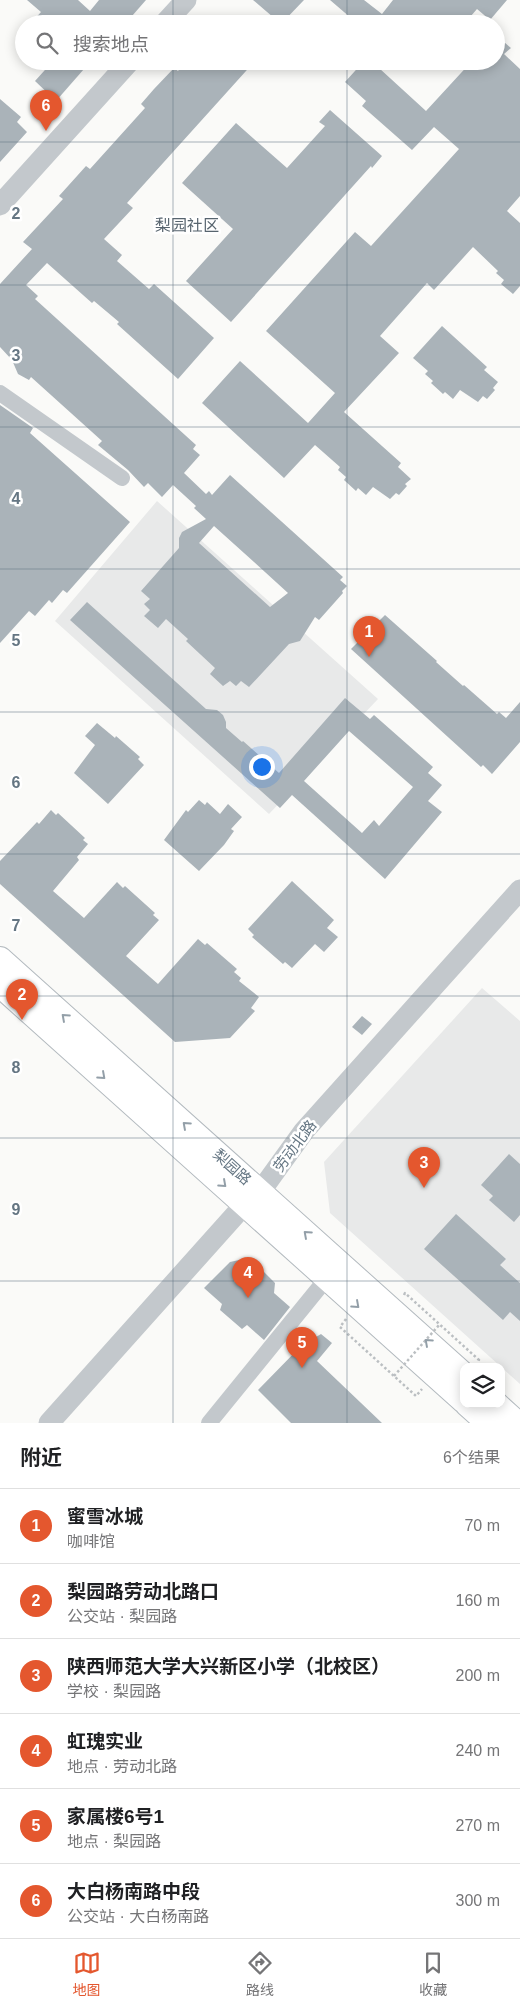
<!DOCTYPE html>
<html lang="zh">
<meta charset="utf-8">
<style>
:root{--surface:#fff;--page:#f2f2f2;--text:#202124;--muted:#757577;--line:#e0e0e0;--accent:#e4572e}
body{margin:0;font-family:Helvetica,"Noto Sans SC",sans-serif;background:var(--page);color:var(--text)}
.controls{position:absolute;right:15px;bottom:15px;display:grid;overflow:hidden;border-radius:10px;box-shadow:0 2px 12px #0003}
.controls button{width:45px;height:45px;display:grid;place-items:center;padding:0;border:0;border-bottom:1px solid var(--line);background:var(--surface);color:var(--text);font:25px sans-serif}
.you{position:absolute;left:261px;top:766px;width:18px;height:18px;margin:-12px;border:4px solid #fff;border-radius:50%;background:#1a73e8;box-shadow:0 0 0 8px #1a73e833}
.badge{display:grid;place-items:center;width:32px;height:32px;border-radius:50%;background:var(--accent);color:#fff;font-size:16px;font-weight:700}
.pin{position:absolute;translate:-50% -41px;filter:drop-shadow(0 1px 2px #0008)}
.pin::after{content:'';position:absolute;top:26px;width:18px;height:15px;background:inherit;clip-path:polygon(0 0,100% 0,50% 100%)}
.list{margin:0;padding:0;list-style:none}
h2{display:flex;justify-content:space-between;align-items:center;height:65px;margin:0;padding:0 20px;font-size:21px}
h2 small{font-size:16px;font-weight:400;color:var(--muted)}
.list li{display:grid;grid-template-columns:32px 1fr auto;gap:15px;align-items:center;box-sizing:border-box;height:75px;padding:0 20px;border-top:1px solid var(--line)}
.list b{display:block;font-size:19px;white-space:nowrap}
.list p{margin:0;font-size:16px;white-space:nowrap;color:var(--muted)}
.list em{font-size:16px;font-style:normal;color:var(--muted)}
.icon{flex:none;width:28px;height:28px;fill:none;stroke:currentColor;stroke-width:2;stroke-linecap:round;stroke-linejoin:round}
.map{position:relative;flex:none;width:520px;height:1423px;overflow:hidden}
.search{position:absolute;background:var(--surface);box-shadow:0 2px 12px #0003;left:15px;right:15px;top:15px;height:55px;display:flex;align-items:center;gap:12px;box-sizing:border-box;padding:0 18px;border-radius:28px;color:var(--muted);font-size:19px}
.sheet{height:515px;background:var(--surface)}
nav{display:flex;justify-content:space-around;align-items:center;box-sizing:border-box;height:70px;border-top:1px solid var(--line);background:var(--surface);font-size:14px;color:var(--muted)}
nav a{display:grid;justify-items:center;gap:2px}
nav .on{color:var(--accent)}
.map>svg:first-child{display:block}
</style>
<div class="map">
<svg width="520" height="1423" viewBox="0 0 520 1423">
<rect width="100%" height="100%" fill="#fafaf8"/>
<!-- built -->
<path fill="#e8e9e9" d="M157,501L378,699L269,814L55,621Z
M482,988L520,1021V1384L330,1213L324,1162Z"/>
<!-- building -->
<path fill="#aab3b9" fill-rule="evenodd" d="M27,0H78L90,11L99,0H146L125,24H30L41,12Z
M253,0H304L281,24Z
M330,0H364L382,14L393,0H507L490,20L477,9L464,24H358Z
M496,35L511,48L504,54L520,69V196L507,211L520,223V286L513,294L501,284L504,280L496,273L498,271L473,247L434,290L427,283L380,336L399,353L344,412L401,463L398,467L411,479L405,484L407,486L399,495L396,493L390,499L373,487L366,495L358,488L356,491L344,480L346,477L338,470L340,467L315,445L284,478L202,403L240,361L308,423L335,393L266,331L355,232L371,246L459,149L434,127L412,150L362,106L366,101L345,82L364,61H385L379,68L426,111L472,61H496Z
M53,61H91L56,101L35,81Z
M186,61H255L127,203L133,208L104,239L122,255L117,261L149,289L154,284L214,338L178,379L117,324L119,322L94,301L92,303L47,263L26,285L38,296L35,299L196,445L193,449L200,455L184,473L206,494L209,491L212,495L230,475L343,577L340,580L347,586L342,591L343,593L319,620L315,617L300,641L289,644L249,687L241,681L236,686L230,681L223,686L210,674L215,668L186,641L188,639L166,619L158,628L144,616L150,610L144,604L150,599L141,591L179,548V538L182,532L206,519L194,508L196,506L173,485L162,497L148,483L144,487L128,470L98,445L102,441L31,377L29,380L18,374L12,360L0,347V284L32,249L23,242L63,199L59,196L86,166L90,169L145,108L141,104L154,89L174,68L178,71ZM214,526L254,562L288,593L270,607L199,543Z
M0,99L21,117L17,122L27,132L0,162Z
M330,110L382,156L372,168L371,166L231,322L186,281L233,229L182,183L236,123L287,168L325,126L319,122Z
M442,326L487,367L484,370L498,382L493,388L495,390L487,399L483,396L478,402L460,390L453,399L445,392L443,394L431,383L433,381L425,374L428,371L413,358Z
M0,405L33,428L30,433L130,522L67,593L63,590L52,603L49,600L35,616L29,611L0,643Z
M87,602L206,709L217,710L223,715L226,722V728L242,742L243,741L279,773L345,698L370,719L374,715L433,767L428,773L442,785L428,801L442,812L385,879L292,795L280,808L70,620ZM349,731L413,787L379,826L374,820L362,833L304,781Z
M385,615L437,661L436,662L463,686L464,685L497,714L499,712L506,718L520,702V742L492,774L483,765L481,767L351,649Z
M97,723L115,738L116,736L140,757L138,759L144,765L108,804L74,773L95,745L85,736Z
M199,800L205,805L207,802L220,814L228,804L242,817L231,829L234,831L224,845L199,871L164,840L186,810L188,812Z
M51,810L56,815L58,813L85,838L83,840L88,844L77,857L79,860L53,891L84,918L117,882L123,888L125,886L155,913L153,915L159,920L126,956L158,984L198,939L205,945L207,943L237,969L234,972L241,978L239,981L259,997L251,1008L255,1011L230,1038L175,1042L0,884V861L37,822L39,824Z
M292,881L334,920L327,928L338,937L324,952L315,944L292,968L285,962L283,964L252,937L254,935L248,929Z
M362,1016L372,1024L362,1035L352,1027Z
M509,1154L520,1164V1215L514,1222L489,1200L493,1196L481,1185Z
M456,1214L506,1259L500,1265L520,1283V1321L510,1312L503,1320L424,1249Z
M248,1258L234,1282L261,1269L275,1283L274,1293L290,1307L264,1340L247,1325L242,1329L220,1310L222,1304L204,1288L230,1262Z
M321,1334L332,1343L317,1361L382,1423H291L258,1390L301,1346Z"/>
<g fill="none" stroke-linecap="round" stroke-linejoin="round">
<defs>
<path id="secondary" d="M0,959L464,1375
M0,985L464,1401
M467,1404L488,1423
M496,1404L517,1423"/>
</defs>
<!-- secondary casing -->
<use href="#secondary" stroke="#b3babf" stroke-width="26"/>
<!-- path -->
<path stroke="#bbbfc2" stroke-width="2.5" stroke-dasharray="2.5 2.5" stroke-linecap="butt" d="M404,1295L405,1293L479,1360L477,1362
M346,1319L340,1327L416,1396L422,1389"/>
<!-- minor -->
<path stroke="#c3c8cc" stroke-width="16" d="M0,393L122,478
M209,1423L327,1278"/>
<!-- tertiary -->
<path stroke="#c3c8cc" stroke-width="21" d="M164,24L186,0
M0,205L130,61
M49,1423L245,1204L260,1192L304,1131L520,890"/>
<!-- secondary -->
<use href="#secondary" stroke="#fff" stroke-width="24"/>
<!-- path-bridge -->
<path stroke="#bbbfc2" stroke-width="2.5" stroke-dasharray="2.5 2.5" stroke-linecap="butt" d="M394,1376L440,1324"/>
</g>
<!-- one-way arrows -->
<defs><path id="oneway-chevron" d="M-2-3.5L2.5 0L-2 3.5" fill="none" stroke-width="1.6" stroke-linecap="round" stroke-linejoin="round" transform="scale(1.25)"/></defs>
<g stroke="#939fa8">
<use href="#oneway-chevron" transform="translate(65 1017) rotate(-138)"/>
<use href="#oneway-chevron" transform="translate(102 1076) rotate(42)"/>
<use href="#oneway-chevron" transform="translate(186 1125) rotate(-138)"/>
<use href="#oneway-chevron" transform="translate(223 1184) rotate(42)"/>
<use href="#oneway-chevron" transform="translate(307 1234) rotate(-138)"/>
<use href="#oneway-chevron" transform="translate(356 1305) rotate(42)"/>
<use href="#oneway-chevron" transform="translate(428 1342) rotate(-138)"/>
</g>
<!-- grid -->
<path fill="none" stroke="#657683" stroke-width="1" stroke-opacity="0.55" d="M173,0V24M347,0V24M173,61V1423M347,61V1423M0,142H520M0,285H520M0,427H520M0,569H520M0,712H520M0,854H520M0,996H520M0,1138H520M0,1281H520"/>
<g text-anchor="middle" stroke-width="5" stroke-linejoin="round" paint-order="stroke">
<!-- street labels -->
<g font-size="15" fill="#657683" stroke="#fff">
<text transform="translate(295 1146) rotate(-53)" y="5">劳动北路</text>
<text transform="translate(232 1167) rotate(42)" y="5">梨园路</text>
</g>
<!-- neighbourhood labels -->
<g font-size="16" fill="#57646e" stroke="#fff">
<text x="187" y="231">梨园社区</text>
</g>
</g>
<g font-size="16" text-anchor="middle" font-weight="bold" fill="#657683" stroke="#fff" stroke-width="5" stroke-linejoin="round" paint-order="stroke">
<text x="16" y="219">2</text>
<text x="16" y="361">3</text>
<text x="16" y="504">4</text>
<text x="16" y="646">5</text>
<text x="16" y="788">6</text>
<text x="16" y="931">7</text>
<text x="16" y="1073">8</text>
<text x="16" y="1215">9</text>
</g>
</svg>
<div class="controls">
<button><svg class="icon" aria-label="layers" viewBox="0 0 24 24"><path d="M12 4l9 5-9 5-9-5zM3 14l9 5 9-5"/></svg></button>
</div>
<div class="you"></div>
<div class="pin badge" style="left:369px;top:657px">1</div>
<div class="pin badge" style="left:22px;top:1020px">2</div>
<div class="pin badge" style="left:424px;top:1188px">3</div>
<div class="pin badge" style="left:248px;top:1298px">4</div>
<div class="pin badge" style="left:302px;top:1368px">5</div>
<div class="pin badge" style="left:46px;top:131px">6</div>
<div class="search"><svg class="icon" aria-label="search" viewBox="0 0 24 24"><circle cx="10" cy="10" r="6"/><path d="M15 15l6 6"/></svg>搜索地点</div>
</div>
<section class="sheet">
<h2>附近<small>6个结果</small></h2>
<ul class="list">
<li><span class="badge">1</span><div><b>蜜雪冰城</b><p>咖啡馆</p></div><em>70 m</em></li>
<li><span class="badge">2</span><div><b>梨园路劳动北路口</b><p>公交站 · 梨园路</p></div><em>160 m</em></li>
<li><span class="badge">3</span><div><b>陕西师范大学大兴新区小学（北校区）</b><p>学校 · 梨园路</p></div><em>200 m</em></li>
<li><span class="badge">4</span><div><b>虹瑰实业</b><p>地点 · 劳动北路</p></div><em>240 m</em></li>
<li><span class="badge">5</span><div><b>家属楼6号1</b><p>地点 · 梨园路</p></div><em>270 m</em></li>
<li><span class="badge">6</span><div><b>大白杨南路中段</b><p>公交站 · 大白杨南路</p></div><em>300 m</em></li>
</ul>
</section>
<nav>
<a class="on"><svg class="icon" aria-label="map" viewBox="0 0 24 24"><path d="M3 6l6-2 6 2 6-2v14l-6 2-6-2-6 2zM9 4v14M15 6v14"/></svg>地图</a>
<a><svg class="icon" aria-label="directions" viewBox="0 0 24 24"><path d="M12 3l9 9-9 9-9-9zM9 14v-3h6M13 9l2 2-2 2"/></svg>路线</a>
<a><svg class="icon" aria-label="saved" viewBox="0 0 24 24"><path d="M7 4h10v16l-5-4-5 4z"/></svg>收藏</a>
</nav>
